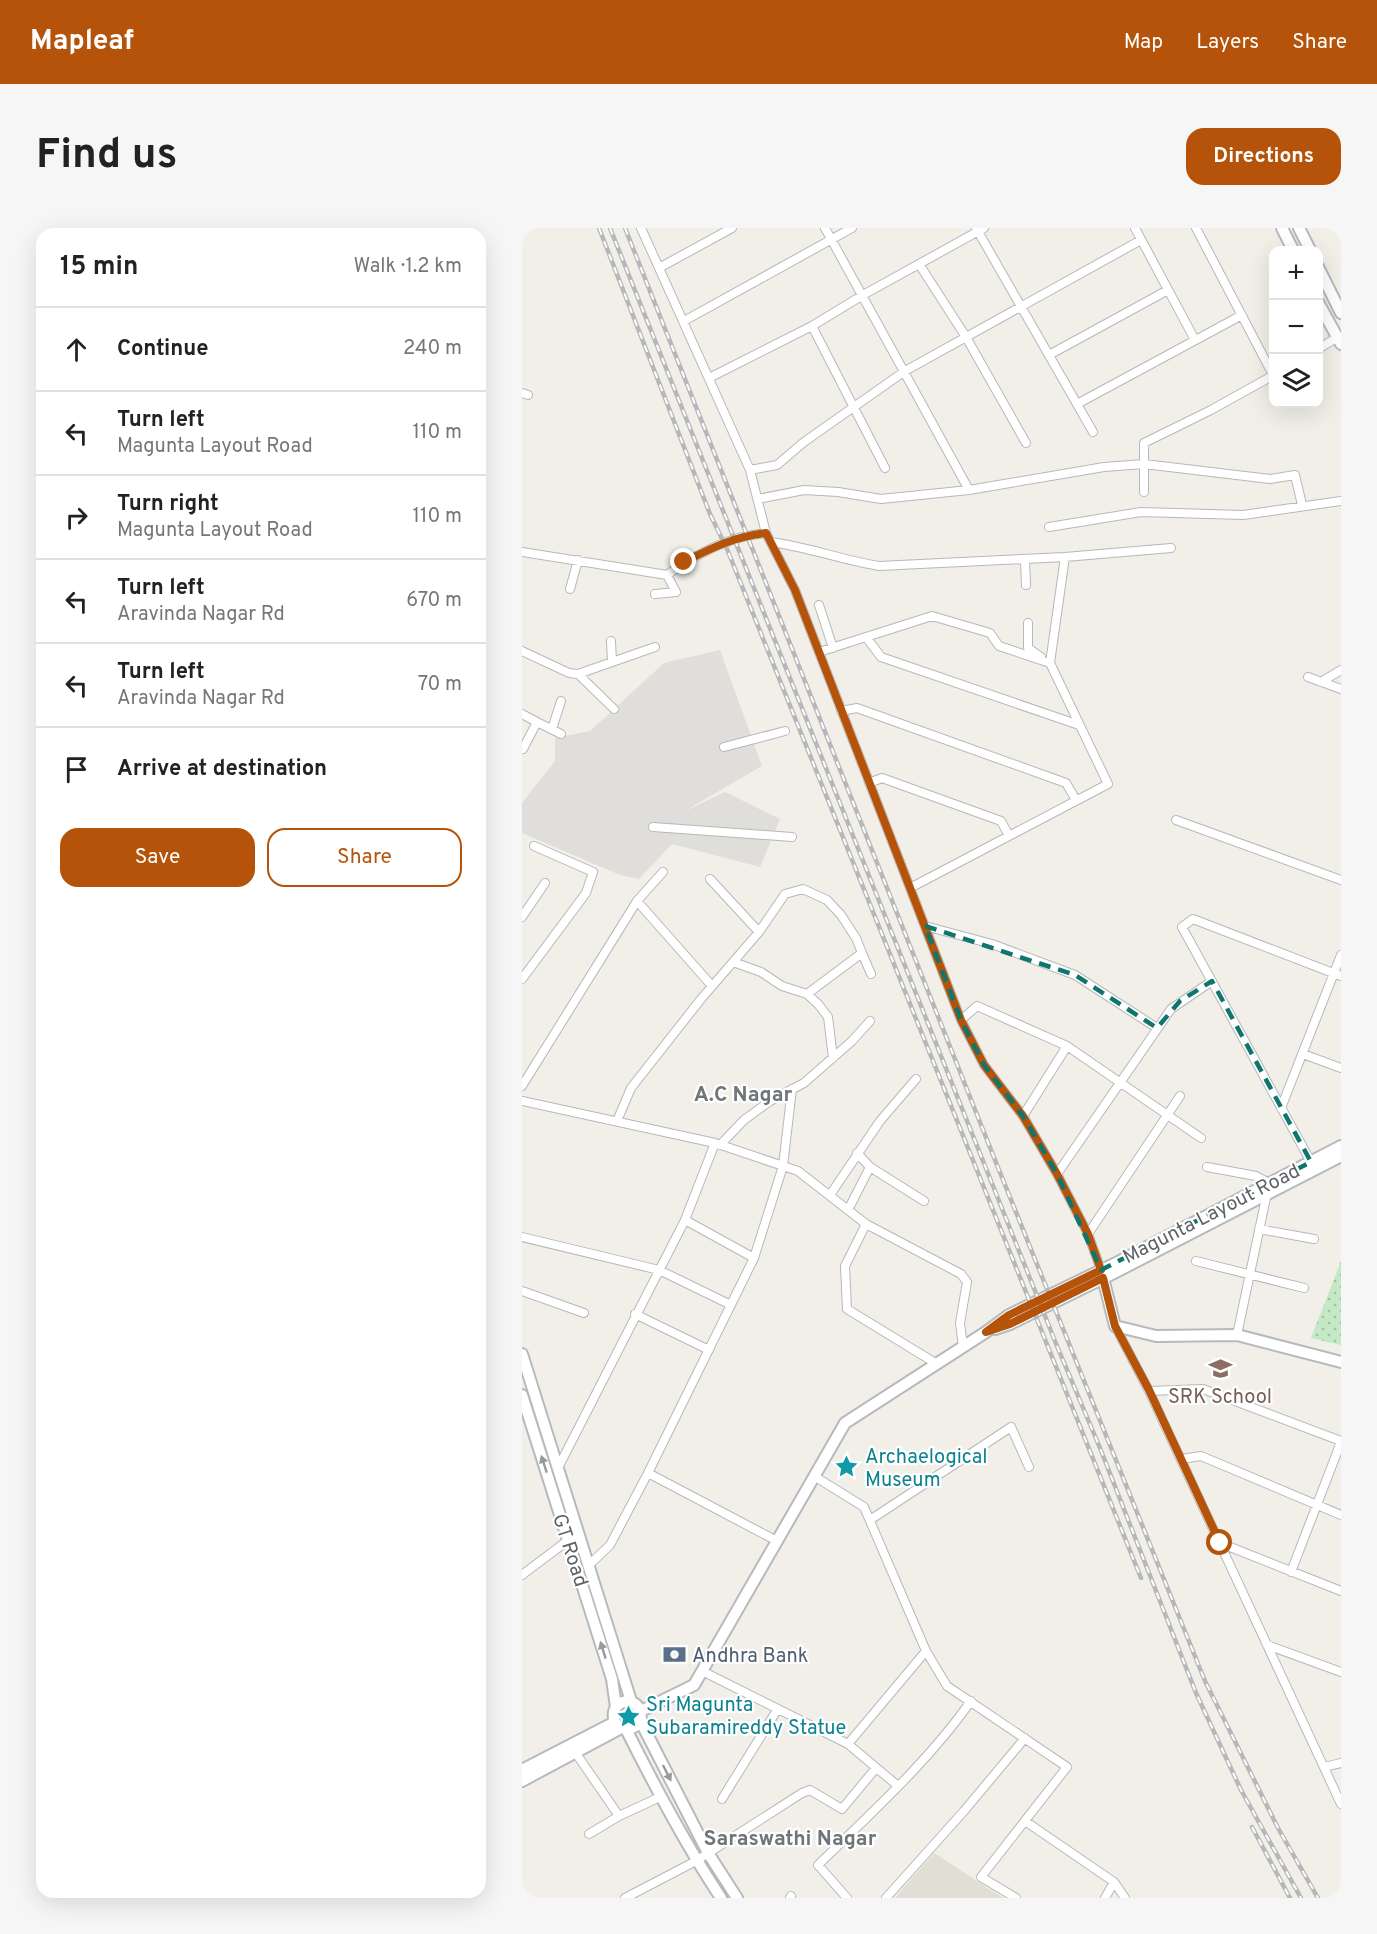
<!DOCTYPE html>
<meta charset="utf-8">
<style>
:root{--surface:#fff;--page:#f6f6f6;--text:#222;--muted:#767676;--line:#e0e0e0;--accent:#b45309}
body{margin:0;font-family:Overpass,sans-serif;background:var(--page);color:var(--text)}
.controls{position:absolute;right:18px;top:18px;display:grid;overflow:hidden;border-radius:12px;box-shadow:0 6px 24px #0002}
.controls button{width:54px;height:54px;display:grid;place-items:center;padding:0;border:0;border-bottom:2px solid var(--line);background:var(--surface);color:var(--text);font:30px sans-serif}
.stop{position:absolute;width:18px;height:18px;margin:-14px;border:4px solid #b45309;border-radius:50%;background:#fff}
.stop.end{background:#b45309;border-color:#fff;box-shadow:0 2px 6px #0008}
.list{margin:0;padding:0;list-style:none}
h2{display:flex;justify-content:space-between;align-items:center;height:78px;margin:0;padding:0 24px;font-size:26px}
h2 small{font-size:20px;font-weight:400;color:var(--muted)}
.list li{display:grid;grid-template-columns:39px 1fr auto;gap:18px;align-items:center;box-sizing:border-box;height:84px;padding:0 24px;border-top:2px solid var(--line)}
.list b{display:block;font-size:22px;white-space:nowrap}
.list p{margin:0;font-size:20px;white-space:nowrap;color:var(--muted)}
.list em{font-size:20px;font-style:normal;color:var(--muted)}
.actions{display:flex;gap:12px;padding:18px 24px}
.actions a{flex:1;padding:14px 0;border:2px solid var(--accent);border-radius:18px;text-align:center;font-size:21px;color:var(--accent)}
.actions .main{background:var(--accent);color:#fff}
.icon{flex:none;width:33px;height:33px;fill:none;stroke:currentColor;stroke-width:2;stroke-linecap:round;stroke-linejoin:round}
.map{position:relative;flex:none;width:819px;height:1670px;overflow:hidden;border-radius:18px}
header{display:flex;align-items:center;gap:36px;box-sizing:border-box;height:84px;padding:0 30px;background:var(--accent);color:#fff}
header strong{font-size:28px}
nav{display:flex;gap:33px;margin-inline-start:auto;font-size:21px}
.intro{display:flex;align-items:center;justify-content:space-between;box-sizing:border-box;height:144px;padding:0 36px}
h1{margin:0;font-size:42px}
.button{padding:15px 27px;border-radius:18px;background:var(--accent);color:#fff;font-size:21px;font-weight:700}
main{display:flex;gap:36px;padding:0 36px}
aside{flex:1;background:var(--surface);border-radius:18px;box-shadow:0 6px 24px #0002}
.map>svg:first-child{display:block}
</style>
<header>
<strong>Mapleaf</strong>
<nav><a>Map</a><a>Layers</a><a>Share</a></nav>
</header>
<div class="intro"><h1>Find us</h1><a class="button">Directions</a></div>
<main>
<aside>
<h2>15 min<small>Walk · 1.2 km</small></h2>
<ul class="list">
<li><svg class="icon" aria-label="ahead" viewBox="0 0 24 24"><path d="M12 20V5M6 11l6-6 6 6"/></svg><div><b>Continue</b></div><em>240 m</em></li>
<li><svg class="icon" aria-label="left" viewBox="0 0 24 24"><path d="M17 20v-9H6M10 6l-5 5 5 5"/></svg><div><b>Turn left</b><p>Magunta Layout Road</p></div><em>110 m</em></li>
<li><svg class="icon" aria-label="right" viewBox="0 0 24 24"><path d="M7 20v-9h11M14 6l5 5-5 5"/></svg><div><b>Turn right</b><p>Magunta Layout Road</p></div><em>110 m</em></li>
<li><svg class="icon" aria-label="left" viewBox="0 0 24 24"><path d="M17 20v-9H6M10 6l-5 5 5 5"/></svg><div><b>Turn left</b><p>Aravinda Nagar Rd</p></div><em>670 m</em></li>
<li><svg class="icon" aria-label="left" viewBox="0 0 24 24"><path d="M17 20v-9H6M10 6l-5 5 5 5"/></svg><div><b>Turn left</b><p>Aravinda Nagar Rd</p></div><em>70 m</em></li>
<li><svg class="icon" aria-label="arrive" viewBox="0 0 24 24"><path d="M6 21V4h12l-3 4 3 4H6"/></svg><div><b>Arrive at destination</b></div></li>
</ul>
<div class="actions"><a class="main">Save</a><a>Share</a></div>
</aside>
<div class="map">
<svg width="819" height="1670" viewBox="0 0 819 1670">
<defs>
<pattern id="park-dots" width="8" height="8" patternUnits="userSpaceOnUse" patternTransform="scale(1.5)"><rect width="8" height="8" fill="#c5e8c5"/><path d="M2 2h.1M6 6h.1" fill="none" stroke="#a3c0a4" stroke-width="1.8" stroke-linecap="round"/></pattern>
</defs>
<rect width="100%" height="100%" fill="#f1efe8"/>
<!-- industrial -->
<path fill="#e0deda" d="M198,422L240,538L161,584L203,564L258,591L238,639L150,616L117,651L98,647L0,605V575L33,533V510L68,503L142,435Z"/>
<!-- education -->
<path fill="#e1ded6" d="M412,1625L481,1670H373Z"/>
<!-- park -->
<path fill="url(#park-dots)" d="M819,1033V1117L789,1110Z"/>
<g fill="none" stroke-linecap="round" stroke-linejoin="round">
<defs>
<path id="street" d="M119,0L228,242L244,305
M303,0L447,262
M454,0L571,204
M613,0L673,112
M674,0L751,147
M397,36L444,109L504,215
M137,40L210,0
M162,93L330,0
M290,98L363,240
M796,121L816,109
M527,127L646,62
M187,150L290,98L341,67L462,0
M0,165L6,167
M555,176L720,87
M228,242L255,237L282,214L383,143L619,12
M622,264V215L689,182L752,147
M236,271L282,262L316,264L359,271L447,262L582,239L622,236L748,251L773,247L780,277
M527,299L619,284L721,287L819,273
M249,314C286,319 320,332 357,338L543,329L649,320
M0,324L145,347C175,325 207,308 244,305L273,362L439,792L462,837L501,888L535,946L566,1006L579,1042
M503,332L504,357
M48,361L56,332
M133,366L154,364L145,347
M297,377L311,420
M506,395V420L519,429
M344,409L359,429L557,497
M89,413L90,434
M0,423L47,445L56,446L133,419
M297,424L410,388L468,405L477,418L528,435
M56,446L92,481
M786,449L819,461
M799,454L819,442
M319,483L335,480L544,555L554,572
M0,486L15,494L1,521
M11,492L39,506
M30,501L39,473
M202,519L263,503
M347,555L360,550L479,593L487,608
M654,592L819,652
M131,599L270,609
M188,651L237,704
M388,660L586,556L528,435L543,329
M115,673L190,758
M0,689L23,655
M403,698L470,716L553,747L635,800
M340,725L349,746
M211,734L239,744L260,758L285,766L296,776L306,789L311,830
M0,751L64,665L71,644L12,618
M439,792L455,778L545,818L679,910
M781,826L819,840
M0,858L115,673L141,644
M0,873L193,915L276,943L344,996L439,1046L445,1054L438,1095L441,1119
M759,880L819,727
M501,888L545,818
M95,893L109,860L179,771L237,704L263,666L281,661L305,672L319,687L334,710L340,725L285,766
M198,917L222,892L248,873L282,855L330,813L348,793
M335,925L348,939L402,973
M789,934L660,699L671,691L819,748
M685,939L734,948L747,955
M535,946L649,781L690,753
M308,967L358,893L394,851
M326,982L348,939
M163,992L232,1030
M344,996L323,1038L325,1081L415,1136
M737,1001L792,1011
M566,1006L658,868
M0,1009L137,1042L209,1077
M674,1033L782,1060
M0,1063L62,1085
M113,1086L187,1122
M593,1098L627,1163L819,1576
M715,1107L745,965
M627,1163L681,1161L819,1213
M659,1231L679,1228L819,1287
M37,1238L163,992L193,915
M126,1245L255,1313
M292,1248L342,1279L404,1423L425,1458L545,1539L459,1649L494,1670
M348,1292L489,1199L507,1239
M698,1315L819,1363
M67,1337L88,1317L126,1245L232,1030L261,938L270,861
M769,1344L819,1214
M0,1347L49,1310
M745,1417L819,1444
M180,1443L326,1516L376,1558
M326,1516L404,1423
M51,1521L97,1588
M802,1539L819,1535
M200,1571L255,1482
M503,1593L592,1654L603,1670
M67,1606L97,1588L138,1569
M103,1670L174,1633L280,1565L288,1562L320,1581L354,1540
M268,1670L269,1668
M325,1670L296,1637C349,1585 406,1534 449,1473
M364,1670L442,1583L503,1510
M583,1670L592,1654"/>
<path id="secondary" d="M760,0L771,22
M777,0L788,22
M796,39L819,85
M796,74L819,116
M581,1050L593,1098L634,1108L715,1107L819,1134
M473,1101L488,1096L592,1045L819,928
M0,1126L109,1473
M0,1167L90,1451L94,1479
M119,1483L172,1457L323,1195L464,1104L487,1087L598,1033L819,918
M119,1492C112,1503 100,1504 93,1494C89,1483 94,1475 105,1473C117,1475 118,1481 119,1491C119,1496 123,1502 125,1506L186,1625L215,1670
M104,1501C133,1559 163,1616 199,1670
M0,1542L93,1494
M0,1553L99,1500"/>
</defs>
<!-- street casing -->
<use href="#street" stroke="#b5b8bc" stroke-width="10"/>
<!-- secondary casing -->
<use href="#secondary" stroke="#b6babf" stroke-width="14"/>
<!-- street -->
<use href="#street" stroke="#fff" stroke-width="8"/>
<!-- secondary -->
<use href="#secondary" stroke="#fff" stroke-width="10"/>
<defs>
<path id="rail" d="M77,0L188,286L205,321L619,1350
M88,0L535,1118L578,1220L674,1465L719,1562L779,1670
M103,0L475,937L683,1453L756,1600L796,1670
M730,1599L768,1670"/>
</defs>
<!-- rail casing -->
<use href="#rail" stroke="#b6b7b8" stroke-width="4.5"/>
<!-- rail -->
<use href="#rail" stroke="#fff" stroke-width="2" stroke-dasharray="7" stroke-linecap="butt"/>
</g>
<!-- one-way arrows -->
<defs><path id="oneway-solid" d="M-6-.8H1V-3.2L6.5 0L1 3.2V.8H-6Z" transform="scale(1.5)"/></defs>
<g fill="#979a9d">
<use href="#oneway-solid" transform="translate(22 1236) rotate(-108)"/>
<use href="#oneway-solid" transform="translate(81 1422) rotate(-107)"/>
<use href="#oneway-solid" transform="translate(145 1545) rotate(63)"/>
</g>
<g fill="none" stroke-linecap="round" stroke-linejoin="round">
<!-- route -->
<path stroke="#b45309" stroke-width="8" d="M162,334C189,320 214,308 244,305L273,362L439,792L462,837L501,888L535,946L566,1006L579,1042L487,1087L464,1104L488,1096L581,1050L593,1098L627,1162L698,1315"/>
</g>
<!-- marked area -->
<path fill="none" stroke="#0f766e" stroke-width="4.5" stroke-dasharray="12 8" stroke-linejoin="round" d="M403,698L553,747L635,800L658,773L690,753L789,934L579,1042L535,946L501,888L462,837L439,792Z"/>
<!-- icons -->
<defs>
<symbol id="school-bare" viewBox="-9 -9 18 18"><path d="M0-5L7-2L0 1L-7-2ZM-4 1L0 2.5L4 1V4Q0 6-4 4Z" fill="#8d6e63" stroke="#fff" stroke-width="2.5" paint-order="stroke"/></symbol>
<symbol id="sight-bare" viewBox="-9 -9 18 18"><path d="M0-6L1.8-2.2L6-1.7L2.9 1.2L3.7 5.4L0 3.3L-3.7 5.4L-2.9 1.2L-6-1.7L-1.8-2.2Z" fill="#0f9aa8" stroke="#fff" stroke-width="2.5" paint-order="stroke"/></symbol>
<symbol id="bank-bare" viewBox="-9 -9 18 18"><path d="M-6-4H6V4H-6ZM0-2.3a2.3 2.3 0 1 0 0 4.6a2.3 2.3 0 1 0 0-4.6Z" fill="#5c6f8a" stroke="#fff" stroke-width="2.5" paint-order="stroke"/></symbol>
</defs>
<g fill-rule="evenodd">
<use href="#school-bare" x="682" y="1124" width="33" height="33"/>
<use href="#sight-bare" x="308" y="1222" width="33" height="33"/>
<use href="#bank-bare" x="136" y="1410" width="33" height="33"/>
<use href="#sight-bare" x="90" y="1472" width="33" height="33"/>
</g>
<g text-anchor="middle" stroke-width="4.5" stroke-linejoin="round" paint-order="stroke">
<!-- street labels -->
<g font-size="20" fill="#5f6368" stroke="#fff">
<text transform="translate(689 985) rotate(-27)" y="7">Magunta Layout Road</text>
<text transform="translate(49 1322) rotate(72)" y="7">GT Road</text>
</g>
<!-- education labels -->
<g font-size="20" fill="#785e54" stroke="#fff">
<text x="698" y="1175">SRK School</text>
</g>
<!-- culture labels -->
<g font-size="20" fill="#0d838f" stroke="#fff" text-anchor="start">
<text x="343" y="1235">Archaelogical<tspan x="343" dy="23">Museum</tspan></text>
<text x="124" y="1483">Sri Magunta<tspan x="124" dy="23">Subaramireddy Statue</tspan></text>
</g>
<!-- service labels -->
<g font-size="20" fill="#4e5e75" stroke="#fff" text-anchor="start">
<text x="170" y="1434">Andhra Bank</text>
</g>
<!-- neighbourhood labels -->
<g font-size="21" font-weight="bold" fill="#70757a" stroke="#fff">
<text x="221" y="873">A.C Nagar</text>
<text x="268" y="1617">Saraswathi Nagar</text>
</g>
</g>
</svg>
<div class="controls">
<button>+</button>
<button>−</button>
<button><svg class="icon" aria-label="layers" viewBox="0 0 24 24"><path d="M12 4l9 5-9 5-9-5zM3 14l9 5 9-5"/></svg></button>
</div>
<div class="stop" style="left:698px;top:1315px"></div>
<div class="stop end" style="left:162px;top:334px"></div>
</div>
</main>
